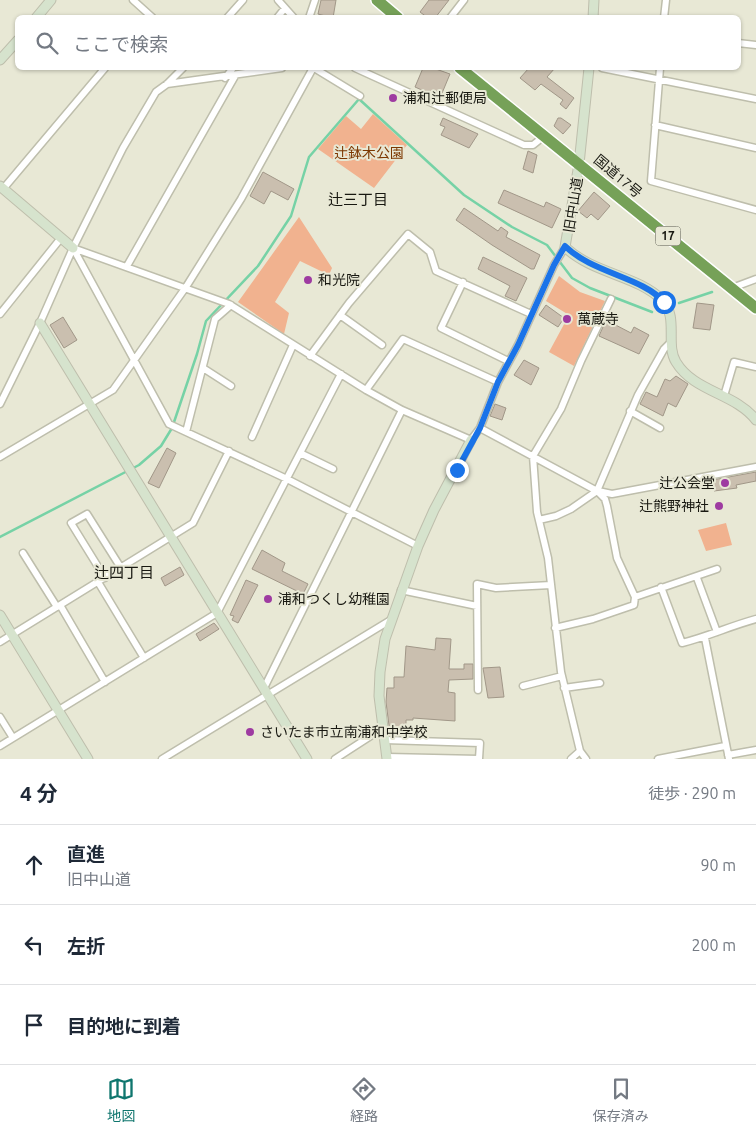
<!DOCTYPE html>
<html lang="ja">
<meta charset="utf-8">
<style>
:root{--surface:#fff;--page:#f6f6f7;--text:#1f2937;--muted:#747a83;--line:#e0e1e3;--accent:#0f766e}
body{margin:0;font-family:Ubuntu,"Noto Sans JP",sans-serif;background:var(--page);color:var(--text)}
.stop{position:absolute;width:15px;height:15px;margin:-11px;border:4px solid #1a73e8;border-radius:50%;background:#fff}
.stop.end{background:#1a73e8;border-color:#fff;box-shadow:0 1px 5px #0008}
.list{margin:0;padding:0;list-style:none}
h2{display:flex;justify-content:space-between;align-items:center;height:65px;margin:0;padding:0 20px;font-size:21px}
h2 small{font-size:16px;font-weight:400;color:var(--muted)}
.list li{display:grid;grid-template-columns:32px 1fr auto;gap:15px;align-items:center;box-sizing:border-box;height:80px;padding:0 20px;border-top:1px solid var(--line)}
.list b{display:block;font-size:19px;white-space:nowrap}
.list p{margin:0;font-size:16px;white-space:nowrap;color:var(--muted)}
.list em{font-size:16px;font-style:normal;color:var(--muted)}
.icon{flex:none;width:28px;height:28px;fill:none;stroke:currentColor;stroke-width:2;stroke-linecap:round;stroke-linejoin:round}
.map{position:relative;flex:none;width:756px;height:759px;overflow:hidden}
.search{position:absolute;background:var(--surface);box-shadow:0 1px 4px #0004;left:15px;right:15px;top:15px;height:55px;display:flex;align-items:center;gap:12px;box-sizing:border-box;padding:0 18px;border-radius:8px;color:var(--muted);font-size:19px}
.sheet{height:305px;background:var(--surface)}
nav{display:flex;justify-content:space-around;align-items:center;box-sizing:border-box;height:70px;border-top:1px solid var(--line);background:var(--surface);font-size:14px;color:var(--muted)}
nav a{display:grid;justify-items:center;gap:2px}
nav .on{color:var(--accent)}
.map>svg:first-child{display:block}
</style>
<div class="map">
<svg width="756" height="759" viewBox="0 0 756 759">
<rect width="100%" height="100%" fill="#e8e8d5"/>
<!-- green -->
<path fill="#f1b28f" d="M373,114L407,145L374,188L318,149L346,116L361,129Z
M299,217L332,268L329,275L300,261L275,302L289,313L284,334L238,302Z
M559,276L580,292L605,301L574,366L549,352L569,315L546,301Z
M726,523L732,545L706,551L698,530Z"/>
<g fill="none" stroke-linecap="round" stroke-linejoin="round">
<!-- stream -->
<path stroke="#76d2a6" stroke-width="2.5" d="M679,303L712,292
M0,537L139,465L161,446L172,428L197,354L206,321L258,266L291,216L309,157L359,99L464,195L512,227L547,245L572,278L590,288L652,312"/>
</g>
<!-- building -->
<path fill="#cabfaf" stroke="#a19788" d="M321,0H336L333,18L318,14Z
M429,0H449L435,18H428L420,12Z
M423,68H433L450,74L440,98L415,87Z
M529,68H555L547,77L574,98L566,109L560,104L563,100L541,84L535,90L520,78Z
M443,118L478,134L469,148L441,135L445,127L440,125Z
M558,118H561L571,125L563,134L554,126Z
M528,151L537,155L533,173L523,169Z
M263,172L294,189L288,200L271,191L264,204L250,196Z
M504,190L544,207L546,202L561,209L552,228L498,203Z
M594,192L610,206L598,220L591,214L587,218L578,211Z
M464,208L498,231L501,227L508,232L506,237L540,255L534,269H531L492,245L456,220Z
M483,257L527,278L516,301L505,296L510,286L478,269Z
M697,303L714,305L710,330L693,328Z
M546,305L564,318L558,327L539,315Z
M63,317L77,340L64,348L50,325Z
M606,320L631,333L634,327L649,335L639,354L599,336Z
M524,360L539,368L531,385L514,375Z
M676,376L688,384L676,407L668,403L663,416L640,404L646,392L657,397L665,379L670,381Z
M495,404L506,408L502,420L490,416Z
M167,448L176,453L159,488L148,483Z
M756,472V481L736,485L737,488L714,491L712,480Z
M262,550L285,563L282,571L308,584L303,594L252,569Z
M180,567L184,575L165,586L161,578Z
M246,580L258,585L238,623L232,620L234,616L230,615Z
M214,623L219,629L200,641L196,634Z
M436,638L451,639L449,669H464V664H473V679L449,680L448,692L455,693V721L413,718V720H406V733H390L386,702L387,688H394V677H404L406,646L435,650Z
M500,667L504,697L488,698L483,668Z"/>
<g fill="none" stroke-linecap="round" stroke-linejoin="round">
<defs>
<path id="street" d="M133,0L153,18
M278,0L294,18
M227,18L243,0
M277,18L285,8
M309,18L315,0
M450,18L464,0
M664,18L666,0
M738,43L756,45
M314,68L360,96
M355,68L524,145H533L538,141L543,134
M602,68L756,99
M660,68L651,181L756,210
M225,78L233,68
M167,84L282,68
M655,125L756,148
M3,189L105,68
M73,248L229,304L366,390L402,410L471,440L480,428L498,382L518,345L554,265L565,247
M73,248L169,424L287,479L418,546
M127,266L235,76
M463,282L441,328L508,361
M732,288L756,279
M0,314L61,238
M340,315L382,345
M310,356L349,303L408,234L430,252L436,271L531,314
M203,368L231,386
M366,390L403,339L498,382
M724,396L734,362L756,367
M0,404L40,323L73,248L123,148L156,92L167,84L183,68
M630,411L660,428
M480,428L597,491L605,499L607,506L617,558L635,597L634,605L593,619L555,628
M186,432L215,319L231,305
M252,437L293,345
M300,453L333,469
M0,457L113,390L186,287L241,199L313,68
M598,491L612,494L756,467
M539,520L556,516L571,509L597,491L638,395L664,349L671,342
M23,553L57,607
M105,578L71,523L87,514L121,568
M697,578L717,632
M98,582L144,658
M661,587L682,643C707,637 730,626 756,619
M401,590L477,606
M635,597L717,569
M60,605L105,682
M705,638L729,759
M0,642L193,523L229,451
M523,686L562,676
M264,688L402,410
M564,688L600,683
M478,690L477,584L496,588L551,585
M0,717L13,738
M385,740L480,743L479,759L387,757
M0,746L217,613L341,374
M728,755L756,750
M162,759L389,621
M335,759L383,728
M571,759L580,751
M586,759L580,751L561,672L548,558L537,512L533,456L561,409L581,361L611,299
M658,759L725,746"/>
<path id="secondary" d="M36,18L51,0
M593,18L594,0
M0,60L18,40
M589,68L579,164L565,247C593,274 637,275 662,300C679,317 665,344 676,362C694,392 735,393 756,420
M0,186L73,248
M40,323L307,759
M0,615L88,759
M387,759L379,696L380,672L385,639L418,546L434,510L471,440"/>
<path id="highway" d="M377,0L398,18
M460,68L756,308"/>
</defs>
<!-- street casing -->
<use href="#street" stroke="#bebeac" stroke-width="9"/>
<!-- secondary casing -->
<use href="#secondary" stroke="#bebeac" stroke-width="11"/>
<!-- highway casing -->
<use href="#highway" stroke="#fff" stroke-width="14"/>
<!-- street -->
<use href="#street" stroke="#fff" stroke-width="6"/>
<!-- secondary -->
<use href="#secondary" stroke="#d6e3cd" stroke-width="9"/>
<!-- highway -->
<use href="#highway" stroke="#76a158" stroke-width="11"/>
</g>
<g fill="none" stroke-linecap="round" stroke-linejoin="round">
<!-- route -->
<path stroke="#1a73e8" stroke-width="6" d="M457,470L480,428L498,382L518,345L554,265L565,246C592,273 642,277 664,302"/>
</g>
<!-- markers -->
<g fill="#9e3ba1" stroke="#e8e8d5" stroke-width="2">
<circle cx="393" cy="98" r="5"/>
<circle cx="308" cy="280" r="5"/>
<circle cx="567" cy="319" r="5"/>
<circle cx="725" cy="483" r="5"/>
<circle cx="719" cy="506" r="5"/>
<circle cx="268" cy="599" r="5"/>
<circle cx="250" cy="732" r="5"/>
</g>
<g text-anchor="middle" stroke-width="4" stroke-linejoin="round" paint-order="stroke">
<!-- shield labels -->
<rect fill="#e8e8d5" stroke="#56564c" stroke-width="1" x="655.5" y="226.5" width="25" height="19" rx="4"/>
<g font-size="12" font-weight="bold" fill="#181811">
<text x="668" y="240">17</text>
</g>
<!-- poi labels -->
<g font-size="14" fill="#181811" stroke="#e8e8d5" text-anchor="start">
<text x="403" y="103">浦和辻郵便局</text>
<text x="318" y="285">和光院</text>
<text x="577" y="324">萬蔵寺</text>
<text x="715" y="488" text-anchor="end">辻公会堂</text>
<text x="709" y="511" text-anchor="end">辻熊野神社</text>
<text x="278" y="604">浦和つくし幼稚園</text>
<text x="260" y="737">さいたま市立南浦和中学校</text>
</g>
<!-- park labels -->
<g font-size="14" fill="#7c3700" stroke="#e8e8d5">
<text x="369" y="158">辻鉢木公園</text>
</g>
<!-- street labels -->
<g font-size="14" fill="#181811" stroke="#e8e8d5">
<text transform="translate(618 176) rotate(40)" y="5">国道17号</text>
<text transform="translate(573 205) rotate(-81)" y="5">旧中山道</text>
</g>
<!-- neighbourhood labels -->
<g font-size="15" fill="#181811" stroke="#e8e8d5">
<text x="358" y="205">辻三丁目</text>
<text x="124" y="578">辻四丁目</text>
</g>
</g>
</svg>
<div class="stop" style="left:664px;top:302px"></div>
<div class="stop end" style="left:457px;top:470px"></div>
<div class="search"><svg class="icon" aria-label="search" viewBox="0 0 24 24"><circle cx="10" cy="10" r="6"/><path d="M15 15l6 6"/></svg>ここで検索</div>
</div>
<section class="sheet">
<h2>4 分<small>徒歩 · 290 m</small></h2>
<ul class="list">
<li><svg class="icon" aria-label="ahead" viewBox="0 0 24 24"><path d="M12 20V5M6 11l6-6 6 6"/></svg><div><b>直進</b><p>旧中山道</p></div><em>90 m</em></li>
<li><svg class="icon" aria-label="left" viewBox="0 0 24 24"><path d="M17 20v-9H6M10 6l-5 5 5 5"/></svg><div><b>左折</b></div><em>200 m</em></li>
<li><svg class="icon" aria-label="arrive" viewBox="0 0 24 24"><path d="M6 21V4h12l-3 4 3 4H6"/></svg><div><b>目的地に到着</b></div></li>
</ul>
</section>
<nav>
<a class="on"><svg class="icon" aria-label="map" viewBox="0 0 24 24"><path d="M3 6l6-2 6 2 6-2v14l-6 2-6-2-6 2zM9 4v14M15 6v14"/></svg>地図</a>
<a><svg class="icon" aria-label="directions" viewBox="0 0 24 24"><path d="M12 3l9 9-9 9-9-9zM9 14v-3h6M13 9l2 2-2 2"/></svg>経路</a>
<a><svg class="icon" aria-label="saved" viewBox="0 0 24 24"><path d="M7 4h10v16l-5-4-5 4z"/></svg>保存済み</a>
</nav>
